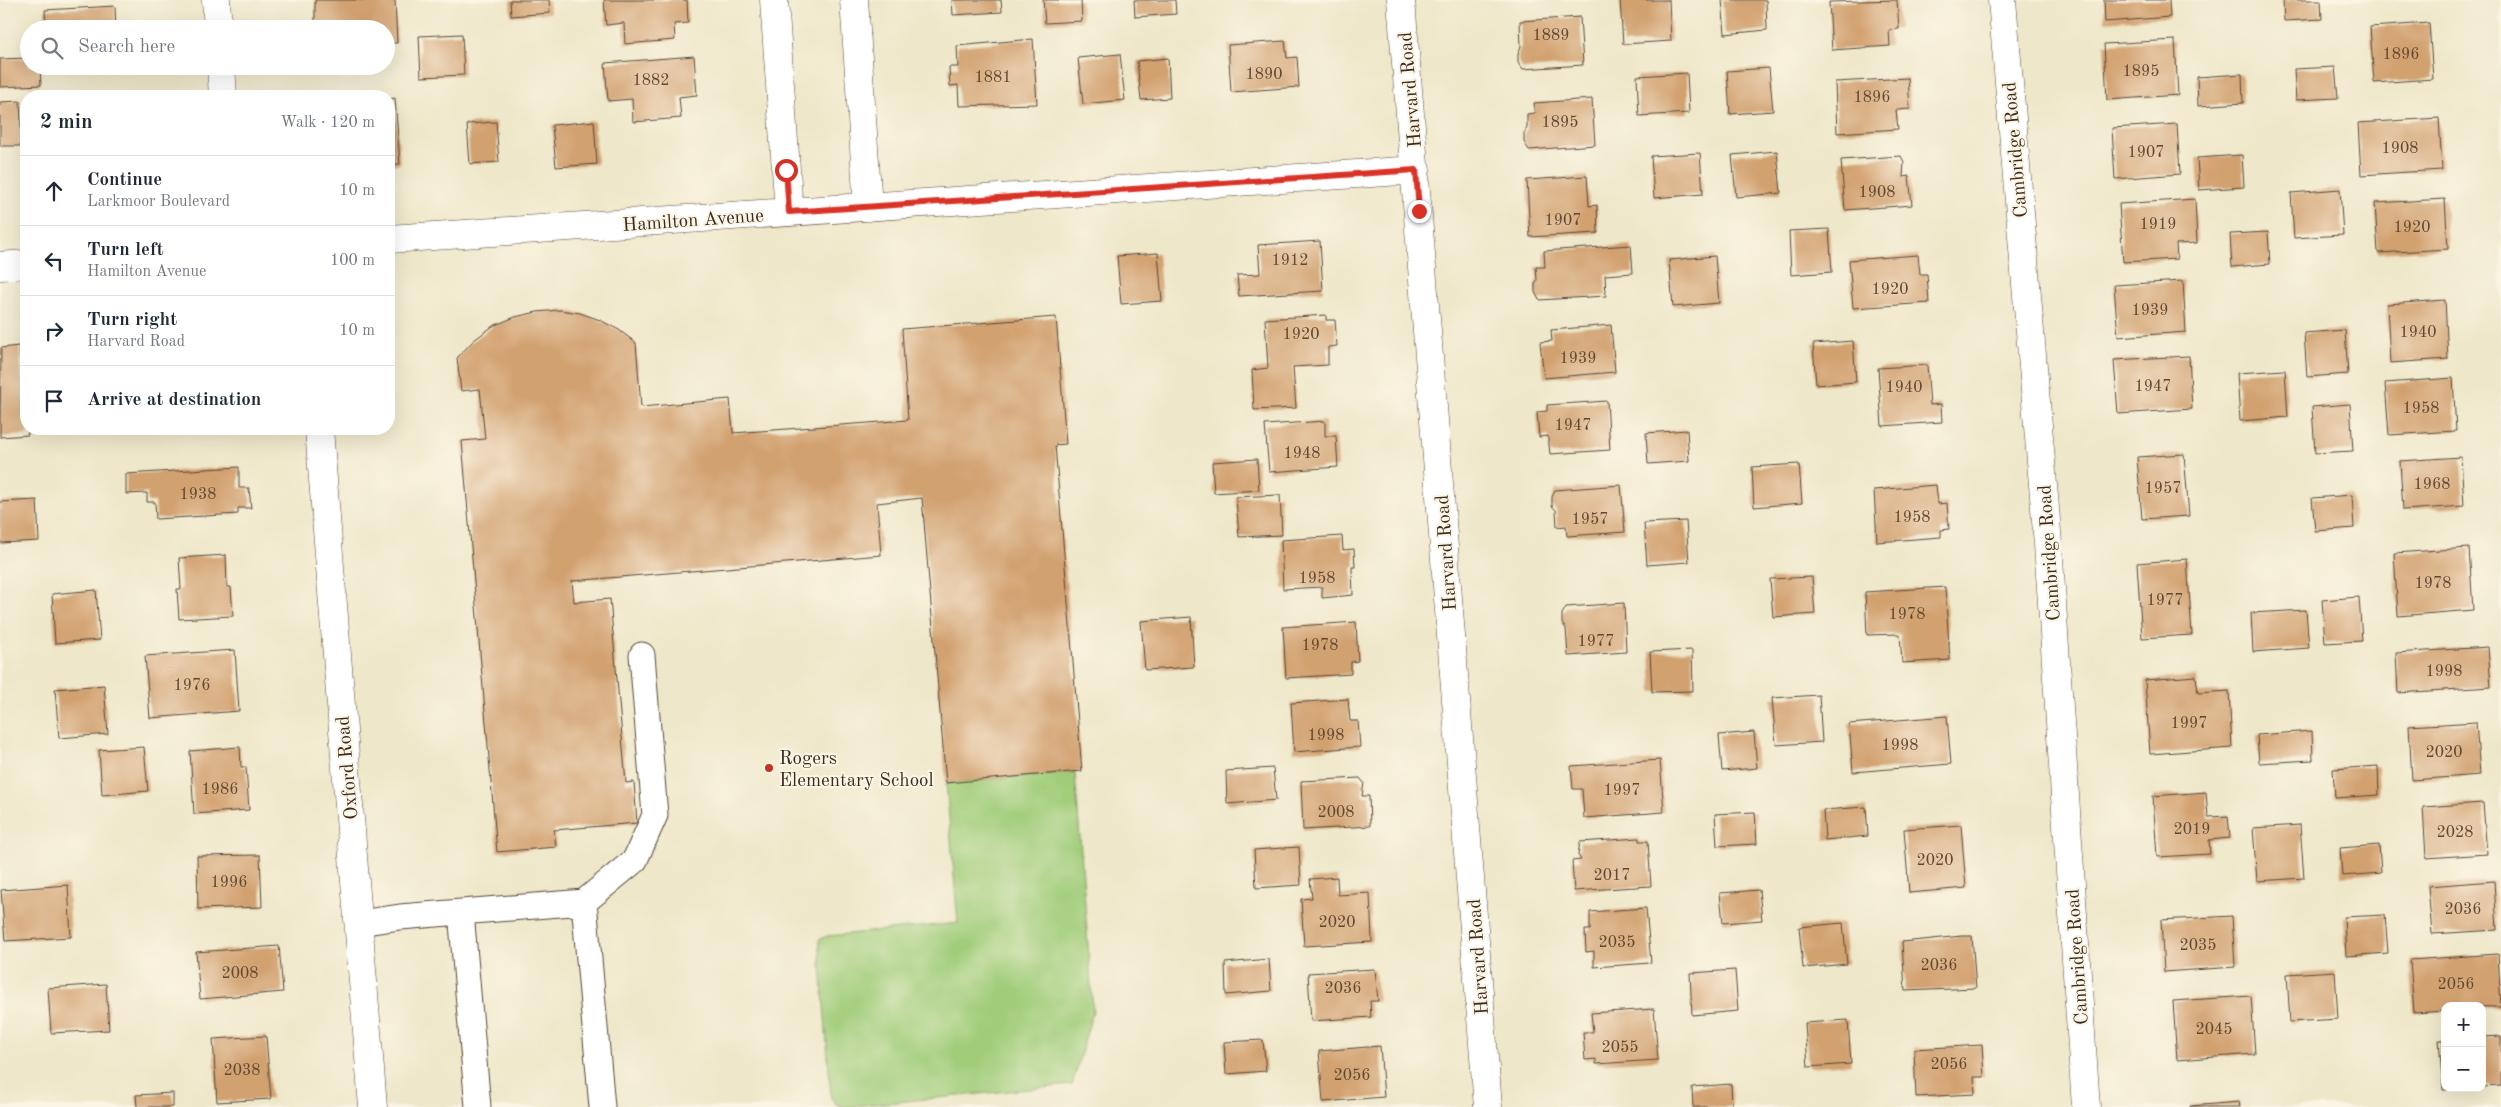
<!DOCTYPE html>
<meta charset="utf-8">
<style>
:root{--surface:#fff;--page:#f2f2f3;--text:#1f2937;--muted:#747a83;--line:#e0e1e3}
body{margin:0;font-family:"Old Standard TT",serif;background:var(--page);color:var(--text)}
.controls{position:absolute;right:15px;bottom:15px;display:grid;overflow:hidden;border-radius:10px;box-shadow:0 5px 20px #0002}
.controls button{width:45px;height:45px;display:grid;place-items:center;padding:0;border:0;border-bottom:1px solid var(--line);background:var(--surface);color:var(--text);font:25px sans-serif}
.stop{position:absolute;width:15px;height:15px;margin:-11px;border:4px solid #d93025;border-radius:50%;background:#fff}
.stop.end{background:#d93025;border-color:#fff;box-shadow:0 1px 5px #0008}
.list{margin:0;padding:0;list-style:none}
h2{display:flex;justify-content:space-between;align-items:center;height:65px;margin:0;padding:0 20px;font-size:21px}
h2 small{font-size:16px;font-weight:400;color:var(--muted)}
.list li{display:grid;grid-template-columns:32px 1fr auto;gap:15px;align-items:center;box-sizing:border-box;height:70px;padding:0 20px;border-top:1px solid var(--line)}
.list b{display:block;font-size:19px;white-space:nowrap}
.list p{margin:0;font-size:16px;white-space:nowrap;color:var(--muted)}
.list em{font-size:16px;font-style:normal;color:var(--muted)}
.icon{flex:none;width:28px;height:28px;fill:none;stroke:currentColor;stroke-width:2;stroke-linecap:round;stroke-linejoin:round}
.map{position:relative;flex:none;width:2501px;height:1107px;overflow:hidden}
.search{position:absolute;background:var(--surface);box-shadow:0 5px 20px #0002;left:20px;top:20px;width:375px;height:55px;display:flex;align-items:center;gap:12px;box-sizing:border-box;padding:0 18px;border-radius:28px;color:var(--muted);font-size:19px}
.panel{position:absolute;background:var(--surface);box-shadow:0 5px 20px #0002;left:20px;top:90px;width:375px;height:345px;border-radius:20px}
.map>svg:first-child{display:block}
</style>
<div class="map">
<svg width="2501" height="1107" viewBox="0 0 2501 1107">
<rect width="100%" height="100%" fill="#fcf5e5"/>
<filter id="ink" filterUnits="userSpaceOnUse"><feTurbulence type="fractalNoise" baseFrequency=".02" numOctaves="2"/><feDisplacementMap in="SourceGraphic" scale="10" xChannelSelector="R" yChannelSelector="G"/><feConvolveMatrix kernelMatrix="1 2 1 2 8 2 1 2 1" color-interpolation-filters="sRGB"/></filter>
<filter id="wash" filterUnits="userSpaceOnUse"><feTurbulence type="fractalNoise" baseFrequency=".0096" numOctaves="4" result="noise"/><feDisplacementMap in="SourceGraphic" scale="20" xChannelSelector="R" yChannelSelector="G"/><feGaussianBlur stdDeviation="1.12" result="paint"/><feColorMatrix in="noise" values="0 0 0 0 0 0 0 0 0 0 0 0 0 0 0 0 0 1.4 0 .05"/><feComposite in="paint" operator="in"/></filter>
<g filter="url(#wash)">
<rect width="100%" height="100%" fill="#eee7c9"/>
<!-- green -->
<path fill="#a1cd7a" stroke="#6e7c4c" d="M1075,772L1093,1011L1072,1085L844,1107L836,1104L831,1098L819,939L827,936L958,923L946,783Z"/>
<g id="blocks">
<!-- building -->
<path fill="#d2a170" d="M315,0H395L397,43H386V29H315Z
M510,0H549L550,13L511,16Z
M604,0H687L688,23L674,24L675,40L625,44L624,23L606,25Z
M952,0H1001L1002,12L953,15Z
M1043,0H1081L1082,21L1045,23Z
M1134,0H1175L1176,14L1135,17Z
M1620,0H1669L1671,41L1623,44Z
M1722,0H1766L1767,30L1725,34Z
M1897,0L1899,29L1889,30L1890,46L1832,50L1829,2Z
M2104,0H2169L2170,17L2105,22Z
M2283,0H2321L2322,19L2284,21Z
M115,6L116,29H46L45,10Z
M1580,17L1583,65L1523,69L1518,62V54L1521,46L1520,21Z
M2429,23L2433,79L2374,83L2370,27Z
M462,34L464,75L421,77L419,36Z
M1033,39L1037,104L959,106L958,85L950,86L949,67H958L957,46Z
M2175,40L2178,95L2107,100L2104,44Z
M1285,41L1287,58L1297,57L1299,87L1231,92L1228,45Z
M1120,54L1125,100L1083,104L1078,58Z
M694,56L697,95L679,97L681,118L633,122L632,99L608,101L605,63Z
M29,58V66H40L41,85L0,87V59Z
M1168,58L1170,98L1141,100L1137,61Z
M2335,67L2338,98L2296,100L2294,69Z
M1769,68L1773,111L1730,114L1727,71Z
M1687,73L1689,113L1639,116L1637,76Z
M2242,74L2243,103L2198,106L2197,77Z
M1908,78L1910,109L1896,110L1898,129L1837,133L1835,82Z
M395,98L400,164L389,165V99Z
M1592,99L1595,145L1529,150L1524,142V133L1527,128V114L1535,113L1534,103Z
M20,101L22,146H0V102Z
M2439,118L2442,170L2361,175L2358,123Z
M594,121L597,164L556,167L552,125Z
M496,122L499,162L470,164L467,124Z
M2177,124L2180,174L2115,179L2112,128Z
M1777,151L1781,193L1736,197L1732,155Z
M1700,153L1703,194L1654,198L1651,156Z
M2242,155L2244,187L2199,190L2197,158Z
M1901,156L1904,162L1903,177L1909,176L1912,205L1845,210L1841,160Z
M1587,176L1589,206L1597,205L1598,233L1530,237L1527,180Z
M2340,189L2343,235L2294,238L2291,193Z
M2195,199L2197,243L2176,244L2177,259L2123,262L2119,204Z
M2445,199L2448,249L2378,253L2375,203Z
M1829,229L1832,272L1791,275L1789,231Z
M2268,232L2270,264L2232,267L2230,234Z
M1320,241L1323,291L1239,296L1237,275L1260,274L1258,245Z
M1631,245L1633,273L1605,275L1606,296L1539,300L1535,292V284L1537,280L1536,267H1545L1544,251Z
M1158,253L1162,301L1121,304L1117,256Z
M1918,255L1920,274H1927L1929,303L1853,308L1849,260Z
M1715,256L1719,303L1673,307L1669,260Z
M2183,281L2186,332L2118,337L2114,285Z
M2445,300L2448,359L2390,363L2387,304Z
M559,310L580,313L600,320L619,330L636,343L641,407L730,399L733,433L908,420L902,329L1056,317L1066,444L1055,445L1082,771L946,783L922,498L877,503L881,555L572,581L574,602L610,599L626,783L634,782L637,823L554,830L556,847L497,852L462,441L485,439L480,389L461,391L457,358L474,340L493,326L515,317L537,312Z
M1326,315V320H1335L1337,346L1328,347V365L1293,367L1296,408L1254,410L1252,370L1268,368L1265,319Z
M1611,325L1615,372L1544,378L1540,342L1552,341L1551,330Z
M2345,330L2348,374L2307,377L2304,333Z
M1853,341L1856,382L1816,385L1813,344Z
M19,346L28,435L0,437L1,348Z
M2189,356L2192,409L2118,414L2114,360Z
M1927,365L1930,405L1941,404L1942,422L1882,426L1878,368Z
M2285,370L2288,417L2240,421L2237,373Z
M2453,378L2456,431L2389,435L2385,383Z
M1607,401L1610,450L1550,454L1548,436L1539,437L1537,412L1547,411V405Z
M2350,404L2353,451L2315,453L2312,407Z
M1325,421V436H1336L1338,467L1269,472L1265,425Z
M1687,430L1689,461L1648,464L1646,433Z
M2184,454L2189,516L2142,519L2137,457Z
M2461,457L2464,506L2403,510L2400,461Z
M1257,459L1259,490L1214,493L1212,462Z
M1799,464L1802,503L1754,507L1752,467Z
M239,467V488H249L251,508H238V514L156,519L155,502H147V493L126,494V474Z
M1621,485L1625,532L1567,536L1566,526L1557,527L1556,510L1552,506V497L1555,490Z
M1936,485L1938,504L1947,503L1949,529L1941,530V537L1877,542L1874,490Z
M1280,495L1282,535L1239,537L1236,497Z
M2352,495L2354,528L2315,531L2312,498Z
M37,500L39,541L0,543V502Z
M1686,521L1689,562L1647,565L1644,523Z
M1342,536L1343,550L1354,549L1355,567H1352L1353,595L1322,598V587L1283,589L1281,540Z
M2469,548L2473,610L2398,616L2394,553Z
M226,555L227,587H231L233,616L179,619L177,589H181L179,558Z
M2187,559L2192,635L2142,638L2137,563Z
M1812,577L1815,614L1773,617L1770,579Z
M1945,587L1950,660L1902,663L1900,634L1867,635L1865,592Z
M96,590L100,640L55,643L52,594Z
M2359,597L2362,641L2325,643L2322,600Z
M1624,603L1626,652L1568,656L1566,628L1562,624V614L1566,607Z
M2306,610L2309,648L2253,652L2251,613Z
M1191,617L1194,667L1145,670L1141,621Z
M1356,622L1358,661L1351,662V674L1286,678L1283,627Z
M2488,647L2491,687L2398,693L2396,653Z
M235,650L239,711L150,718L145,656Z
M1692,650L1693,691L1652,692L1650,652Z
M2196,676L2198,693L2229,691L2232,748L2150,754L2145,680Z
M104,685L108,734L59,738L55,689Z
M1819,695L1822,742L1776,745L1772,698Z
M1348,699L1350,721H1358L1360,747L1294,752L1291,703Z
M1947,716L1951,764L1853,772L1849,724Z
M2476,722L2480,775L2412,780L2409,726Z
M2312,731L2313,760L2259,763L2257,735Z
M1754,732L1757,768L1722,771L1719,735Z
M144,747L148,791L102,795L99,750Z
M240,747L241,767H246L249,810L194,814L190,751Z
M1660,760L1664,812L1584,818L1582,789H1573L1571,766Z
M2378,766L2379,795L2335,798L2333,769Z
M1273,768L1276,800L1227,804L1226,771Z
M1360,778L1364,783L1362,796H1369L1370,826L1303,830L1301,781Z
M2206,792L2208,817L2228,816L2230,838L2209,840L2210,854L2157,857L2153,796Z
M2483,803L2487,854L2426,858L2423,807Z
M1866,807L1868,836L1825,840L1823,810Z
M1755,812L1757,844L1717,846L1715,814Z
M1961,825L1966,888L1909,893L1904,829Z
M2300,825L2304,878L2257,881L2253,828Z
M1639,838V841H1648L1651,886L1574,891L1572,861L1581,860L1578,855L1580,842Z
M2379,845L2381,873L2342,876L2340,848Z
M1299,847L1301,885L1256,888L1254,850Z
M260,855L262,907L198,909L197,856Z
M1337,877L1338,895L1370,893L1372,942L1304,946L1301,899L1312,898L1310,879Z
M2494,881L2497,930L2432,934L2428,886Z
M68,885L71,937L5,941L1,890Z
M1759,890L1762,920L1723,923L1720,893Z
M1646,908L1651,963L1594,967V951L1586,952L1585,930H1590V912Z
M2385,915L2388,953L2346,956L2344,917Z
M2232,916L2235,967L2164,972L2161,920Z
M1843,923L1847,964L1803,968L1799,927Z
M1962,936H1972L1976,988L1905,991L1902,942Z
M279,946L283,992L200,999L196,952Z
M2498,954L2501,1007L2445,1006V1011L2414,1013L2410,960Z
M1269,959L1271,991L1226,995L1225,963Z
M1375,969L1378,1001H1370L1371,1017L1311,1021L1308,973Z
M1735,970L1738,1011L1692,1015L1690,973Z
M2335,971L2338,1019L2290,1022L2287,974Z
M106,984L109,1030L51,1033L48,988Z
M2251,996L2255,1054L2177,1060L2173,1001Z
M1654,1009L1658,1060L1596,1064V1059L1585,1060L1583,1032H1593L1591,1013Z
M1848,1020L1851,1064L1808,1067L1805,1023Z
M266,1036L271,1099L217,1102L213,1039Z
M2501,1036V1086L2482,1087V1037Z
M1263,1040L1266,1071L1226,1074L1224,1042Z
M2439,1040H2445V1088L2448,1090H2443Z
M1982,1045L1984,1077H1974L1975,1094L1916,1097L1914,1049Z
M1380,1046L1384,1097L1323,1102L1319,1051Z
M1731,1084L1732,1107H1693L1692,1087Z
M173,1093V1107H137L136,1095Z
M2239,1102L2240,1107H2190V1106Z"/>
</g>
</g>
<g filter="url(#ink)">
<use href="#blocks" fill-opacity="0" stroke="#564638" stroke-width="1"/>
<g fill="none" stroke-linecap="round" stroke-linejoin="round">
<defs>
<path id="service" d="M584,902L635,860L655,815L642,655
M461,912L478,1107
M359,923L400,917L584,902L602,1107"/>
<path id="minor" d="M216,0L218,29
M774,0L789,212
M854,0L868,207
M1401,0L1488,1107
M2002,0L2048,544L2086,1107
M221,66L223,96
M389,239L1416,170
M0,266L26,264
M319,429L373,1107"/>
</defs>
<!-- service casing -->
<use href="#service" stroke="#564638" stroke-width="27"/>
<!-- minor casing -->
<use href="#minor" stroke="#564638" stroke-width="29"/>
<!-- service -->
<use href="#service" stroke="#fff" stroke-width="25"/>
<!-- minor -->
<use href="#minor" stroke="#fff" stroke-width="28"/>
</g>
</g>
<g fill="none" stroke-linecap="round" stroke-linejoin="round" filter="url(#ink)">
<!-- route -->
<path stroke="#d93025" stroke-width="6" d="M786,170L789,212L1416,170L1419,211"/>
</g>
<!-- markers -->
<circle fill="#c8321e" stroke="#fcf5e5" stroke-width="2" cx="769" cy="768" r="5"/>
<g text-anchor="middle" stroke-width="4" stroke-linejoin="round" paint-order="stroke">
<!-- number labels -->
<g font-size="16" fill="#614832">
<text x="1551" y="40">1889</text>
<text x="2401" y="59">1896</text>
<text x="2141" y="76">1895</text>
<text x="1264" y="79">1890</text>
<text x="993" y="82">1881</text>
<text x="651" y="85">1882</text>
<text x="1872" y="102">1896</text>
<text x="1560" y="127">1895</text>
<text x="2400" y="153">1908</text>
<text x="2146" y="157">1907</text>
<text x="1877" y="197">1908</text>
<text x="1563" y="225">1907</text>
<text x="2158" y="229">1919</text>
<text x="2412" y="232">1920</text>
<text x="1290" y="265">1912</text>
<text x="1890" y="294">1920</text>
<text x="2150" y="315">1939</text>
<text x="2418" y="337">1940</text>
<text x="1301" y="339">1920</text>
<text x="1578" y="363">1939</text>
<text x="2153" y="391">1947</text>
<text x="1904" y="392">1940</text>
<text x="2421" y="413">1958</text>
<text x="1573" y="430">1947</text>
<text x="1302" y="458">1948</text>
<text x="2432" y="489">1968</text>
<text x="2163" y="493">1957</text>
<text x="198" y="499">1938</text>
<text x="1912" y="522">1958</text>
<text x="1590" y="524">1957</text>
<text x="1317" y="583">1958</text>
<text x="2433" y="588">1978</text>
<text x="2165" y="605">1977</text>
<text x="1907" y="619">1978</text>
<text x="1596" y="646">1977</text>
<text x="1320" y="650">1978</text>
<text x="2444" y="676">1998</text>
<text x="192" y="690">1976</text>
<text x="2189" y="728">1997</text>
<text x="1326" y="740">1998</text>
<text x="1900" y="750">1998</text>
<text x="2444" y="757">2020</text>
<text x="220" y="794">1986</text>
<text x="1622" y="795">1997</text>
<text x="1336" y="817">2008</text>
<text x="2192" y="834">2019</text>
<text x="2455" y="837">2028</text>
<text x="1935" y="865">2020</text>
<text x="1612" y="880">2017</text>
<text x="229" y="887">1996</text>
<text x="2463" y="914">2036</text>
<text x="1337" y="927">2020</text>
<text x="1617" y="947">2035</text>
<text x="2198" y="950">2035</text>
<text x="1939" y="970">2036</text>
<text x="240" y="978">2008</text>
<text x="2456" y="989">2056</text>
<text x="1343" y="993">2036</text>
<text x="2214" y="1034">2045</text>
<text x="1620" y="1052">2055</text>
<text x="1949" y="1069">2056</text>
<text x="242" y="1075">2038</text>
<text x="1352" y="1080">2056</text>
</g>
<!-- street labels -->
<g font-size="19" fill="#3b2a1e" stroke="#fcf5e5">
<text transform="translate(1409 90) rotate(-95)" y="7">Harvard Road</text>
<text transform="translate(2014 150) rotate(-95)" y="7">Cambridge Road</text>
<text transform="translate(693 219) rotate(-4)" y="7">Hamilton Avenue</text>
<text transform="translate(1445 553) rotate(-94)" y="7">Harvard Road</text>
<text transform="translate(2048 553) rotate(-94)" y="7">Cambridge Road</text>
<text transform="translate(346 768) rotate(-95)" y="7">Oxford Road</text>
<text transform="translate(1477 957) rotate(-94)" y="7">Harvard Road</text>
<text transform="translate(2076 957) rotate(-94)" y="7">Cambridge Road</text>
</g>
<!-- poi labels -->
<g font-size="19" fill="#3b2a1e" stroke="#fcf5e5" text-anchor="start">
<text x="779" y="764">Rogers<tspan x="779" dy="22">Elementary School</tspan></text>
</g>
</g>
</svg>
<div class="controls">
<button>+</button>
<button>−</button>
</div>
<div class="stop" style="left:786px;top:170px"></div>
<div class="stop end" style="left:1419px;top:211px"></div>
<div class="search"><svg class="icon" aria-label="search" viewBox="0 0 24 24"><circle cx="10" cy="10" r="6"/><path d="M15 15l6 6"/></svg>Search here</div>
<section class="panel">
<h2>2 min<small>Walk · 120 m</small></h2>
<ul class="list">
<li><svg class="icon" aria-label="ahead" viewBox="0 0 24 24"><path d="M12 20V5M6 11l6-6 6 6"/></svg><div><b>Continue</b><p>Larkmoor Boulevard</p></div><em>10 m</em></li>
<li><svg class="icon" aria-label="left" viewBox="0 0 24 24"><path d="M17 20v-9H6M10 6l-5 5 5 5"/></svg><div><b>Turn left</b><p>Hamilton Avenue</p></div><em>100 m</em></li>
<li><svg class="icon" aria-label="right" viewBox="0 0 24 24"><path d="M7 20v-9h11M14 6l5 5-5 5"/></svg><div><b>Turn right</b><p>Harvard Road</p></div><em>10 m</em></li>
<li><svg class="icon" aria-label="arrive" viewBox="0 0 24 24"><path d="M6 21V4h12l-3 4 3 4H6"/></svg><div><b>Arrive at destination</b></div></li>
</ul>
</section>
</div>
